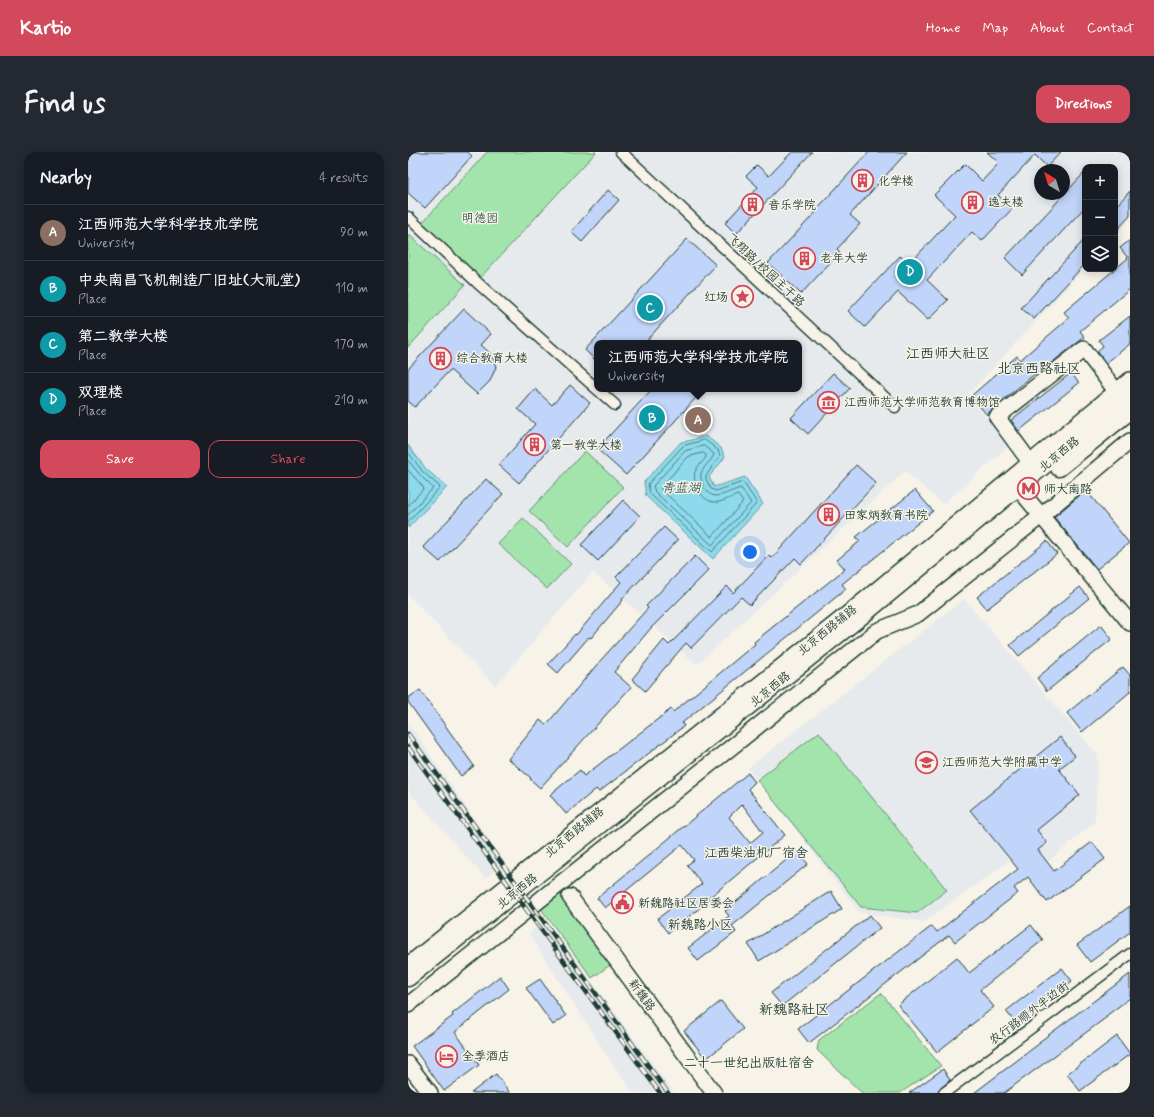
<!DOCTYPE html>
<meta charset="utf-8">
<style>
:root{--surface:#171b24;--page:#242831;--text:#f1f3f6;--muted:#9ea1a6;--line:#363941;--accent:#d1495b}
body{margin:0;font-family:Mynerve,"LXGW WenKai TC",sans-serif;background:var(--page);color:var(--text)}
.controls{position:absolute;right:12px;top:12px;display:grid;overflow:hidden;border-radius:8px;box-shadow:0 2px 10px #0003}
.controls button{width:36px;height:36px;display:grid;place-items:center;padding:0;border:0;border-bottom:1px solid var(--line);background:var(--surface);color:var(--text);font:20px sans-serif}
.compass{position:absolute;left:626px;top:12px;width:36px;height:36px;border-radius:50%;background:var(--surface);box-shadow:0 2px 10px #0003;rotate:322deg}
.you{position:absolute;left:342px;top:400px;width:14px;height:14px;margin:-10px;border:3px solid #fff;border-radius:50%;background:#1a73e8;box-shadow:0 0 0 6px #1a73e833}
.badge{display:grid;place-items:center;width:26px;height:26px;border-radius:50%;background:var(--accent);color:#fff;font-size:13px;font-weight:700}
.pin{position:absolute;translate:-50% -50%;border:2px solid #fff;box-shadow:0 1px 4px #0006}
.popup{position:absolute;left:186px;top:188px;width:208px;height:52px;box-sizing:border-box;display:grid;place-content:center;border-radius:8px;background:var(--surface);filter:drop-shadow(0 1px 3px #0005);font-size:13px;white-space:nowrap;color:var(--muted)}
.popup b{font-size:15px;color:var(--text)}
.popup::after{content:'';position:absolute;left:50%;top:100%;margin-left:-8px;border:8px solid transparent;border-top-color:var(--surface)}
.list{margin:0;padding:0;list-style:none}
h2{display:flex;justify-content:space-between;align-items:center;height:52px;margin:0;padding:0 16px;font-size:17px}
h2 small{font-size:13px;font-weight:400;color:var(--muted)}
.list li{display:grid;grid-template-columns:26px 1fr auto;gap:12px;align-items:center;box-sizing:border-box;height:56px;padding:0 16px;border-top:1px solid var(--line)}
.list b{display:block;font-size:15px;white-space:nowrap}
.list p{margin:0;font-size:13px;white-space:nowrap;color:var(--muted)}
.list em{font-size:13px;font-style:normal;color:var(--muted)}
.actions{display:flex;gap:8px;padding:12px 16px}
.actions a{flex:1;padding:9px 0;border:1px solid var(--accent);border-radius:12px;text-align:center;font-size:14px;color:var(--accent)}
.actions .main{background:var(--accent);color:#fff}
.icon{flex:none;width:22px;height:22px;fill:none;stroke:currentColor;stroke-width:2;stroke-linecap:round;stroke-linejoin:round}
.map{position:relative;flex:none;width:722px;height:941px;overflow:hidden;border-radius:12px}
header{display:flex;align-items:center;gap:24px;box-sizing:border-box;height:56px;padding:0 20px;background:var(--accent);color:#fff}
header strong{font-size:19px}
nav{display:flex;gap:22px;margin-inline-start:auto;font-size:14px}
.intro{display:flex;align-items:center;justify-content:space-between;box-sizing:border-box;height:96px;padding:0 24px}
h1{margin:0;font-size:28px}
.button{padding:10px 18px;border-radius:12px;background:var(--accent);color:#fff;font-size:14px;font-weight:700}
main{display:flex;gap:24px;padding:0 24px}
aside{flex:1;background:var(--surface);border-radius:12px;box-shadow:0 2px 10px #0003}
.map>svg:first-child{display:block}
</style>
<header>
<strong>Kartio</strong>
<nav><a>Home</a><a>Map</a><a>About</a><a>Contact</a></nav>
</header>
<div class="intro"><h1>Find us</h1><a class="button">Directions</a></div>
<main>
<aside>
<h2>Nearby<small>4 results</small></h2>
<ul class="list">
<li><span class="badge" style="background:#8d6e63">A</span><div><b>江西师范大学科学技术学院</b><p>University</p></div><em>90 m</em></li>
<li><span class="badge" style="background:#0f9aa8">B</span><div><b>中央南昌飞机制造厂旧址(大礼堂)</b><p>Place</p></div><em>110 m</em></li>
<li><span class="badge" style="background:#0f9aa8">C</span><div><b>第二教学大楼</b><p>Place</p></div><em>170 m</em></li>
<li><span class="badge" style="background:#0f9aa8">D</span><div><b>双理楼</b><p>Place</p></div><em>210 m</em></li>
</ul>
<div class="actions"><a class="main">Save</a><a>Share</a></div>
</aside>
<div class="map">
<svg width="722" height="941" viewBox="0 0 722 941">
<rect width="100%" height="100%" fill="#f7f3e8"/>
<filter id="ink" filterUnits="userSpaceOnUse"><feTurbulence type="fractalNoise" baseFrequency=".025" numOctaves="2"/><feDisplacementMap in="SourceGraphic" scale="8" xChannelSelector="R" yChannelSelector="G"/><feConvolveMatrix kernelMatrix="1 2 1 2 8 2 1 2 1" color-interpolation-filters="sRGB"/></filter>
<g filter="url(#ink)">
<!-- built -->
<path fill="#e7eaed" fill-rule="evenodd" d="M0,0H722V67L707,84V15H677V116L561,242L600,295L535,352L497,319L289,513L185,420L87,534L0,443ZM632,18H656V42H632ZM189,191H391V237H189Z
M556,447L690,603L687,670L617,729L603,708L516,770L451,760L340,616Z
M0,570L96,711L77,726L0,639Z
M138,767L266,941H225L198,902L121,782Z"/>
<!-- green -->
<path fill="#a3e4ad" stroke="#619070" d="M79,0H188L72,126L13,72Z
M0,82L57,133L0,196Z
M177,299L215,335L160,395L121,359Z
M115,366L163,412L139,437L90,392Z
M411,580L539,738L509,761L453,755L349,628Z
M151,739L205,811L184,826L131,754Z
M473,841L533,914L492,941H454L409,898L411,888Z"/>
<!-- water -->
<path fill="#8ddaec" stroke="#619ba2" d="M298,284L313,296L317,305L301,325L306,335L337,325L355,352L305,407L238,344L236,330L273,290L280,289Z
M0,293L18,317L39,335L0,376Z"/>
<g fill="none" stroke-linecap="round" stroke-linejoin="round">
<!-- shore -->
<path stroke="#4b7c7e" stroke-width="1" d="M297,288L310,298L312,304L298,324V327L303,337L308,339L335,330L349,351L304,400L242,342L240,332L275,294Z
M296,294L305,301L306,303C303,309 296,314 293,321C292,325 294,329 295,333C304,353 317,340 333,336L343,351L304,393L247,340L245,334L277,299Z
M0,300L15,320L32,335L0,370
M295,301L298,303V305C295,310 289,314 287,320C284,331 294,349 306,350C314,351 323,345 330,343L335,350L304,385L252,336L280,305Z
M0,308L12,323L25,336L0,363
M0,318L16,336L0,354"/>
</g>
<!-- building -->
<path fill="#c1d4f9" stroke="#1f3d34" fill-rule="evenodd" d="M0,0H60L64,4L17,56L0,41Z
M384,0H404L328,82L317,71L350,35L338,24L349,13L361,24Z
M461,0H499L442,63L452,72L429,97L432,100L393,142L360,111L409,59L408,58Z
M579,0H653L639,15L627,3L590,43L604,57L574,89L564,80L519,128L540,148L520,168L490,140L457,175L440,159L492,104L501,112L547,63L526,43L557,12L574,29L591,11Z
M677,20V55L614,123L597,106Z
M200,38L211,48L174,90L163,80Z
M722,39V64L707,80V55Z
M279,87L308,113L236,191H189V210L177,198Z
M677,87V112L626,167L613,156Z
M722,88V137L672,179L677,185L629,222L628,221L583,258L579,263L563,244L609,204L612,208L661,166L656,160L720,106L712,96Z
M56,157L83,182L73,193L84,203L88,215L82,229L69,242L42,218L7,255L0,249V217Z
M722,164V192L698,211L689,199L695,194L691,188Z
M425,221L442,236L400,282L383,266Z
M663,221L671,231L611,279L603,268Z
M162,233L182,251L111,331L91,313L127,272L110,257L127,237L144,253Z
M244,237H296L218,323L189,297Z
M448,313L468,331L393,412L387,406L342,453L333,445L283,496L278,491L237,539L224,527L256,488L261,493L319,434L325,441L361,403L364,406Z
M78,327L95,342L32,410L15,395Z
M507,338L525,359L434,432L438,437L274,571L276,574L191,640L188,637L158,662L142,643L172,618L176,624L263,557L265,560L347,492L346,490L437,417L429,408L452,389L448,385Z
M678,338L721,391L689,417L646,365Z
M215,348L232,364L190,409L173,393Z
M256,375L270,388L214,447L215,448L183,486L181,485L150,521L140,512L167,482L168,483L213,430L208,425Z
M639,389L649,402L579,457L569,445Z
M287,404L301,418L243,476L206,520L223,535L132,636L122,627L123,626L100,607L132,568L138,573L192,509L240,456L238,454Z
M672,435L681,446L611,504L602,493Z
M693,473L704,487L639,539L629,526Z
M715,515L722,523V540L674,580L659,561Z
M12,538L66,614L53,624L0,550V546Z
M652,585L667,604L651,617L672,643L629,678L639,691L630,698L646,719L684,690L697,707L639,750L620,725L606,736L610,741L547,790L541,783L401,891L390,877L524,774L529,780L610,717L562,658Z
M340,621L347,630L340,637L377,683L301,746L302,748L260,781L249,767L294,732L279,713L286,708L274,693L197,756L189,746ZM334,652L355,680L342,691L321,665Z
M389,699L400,712L324,774L328,780L290,809L280,796L321,764L317,759Z
M423,739L434,757L351,809L340,792Z
M722,754V780L682,810L669,793Z
M462,763L472,776L374,854L363,841Z
M623,773L635,788L572,838L586,855L529,900L490,853L549,805L561,821Z
M654,816L664,829L608,872L598,859Z
M722,822V846L698,864L699,865L596,941H566L632,891L631,890Z
M92,824L101,837L47,880L71,913L36,939L4,894L45,864L44,862Z
M132,827L158,864L145,873L118,836Z
M313,849L335,877L298,907L276,879Z
M709,884L722,902L672,939L659,922Z
M535,917L542,928L530,939L527,941H501Z
M88,922L102,941H63Z"/>
<g fill="none" stroke-linecap="round" stroke-linejoin="round">
<defs>
<path id="street" d="M213,0L487,255
M0,65L73,134L207,253
M536,941L722,802"/>
<path id="secondary" d="M622,310L589,265L676,197L708,239
M616,343L722,471
M162,745L306,941
M0,813L448,455L722,228
M0,853L469,479L510,462L633,364L722,289
M0,912L22,941"/>
<path id="primary" d="M651,316L722,259
M0,826L455,463L722,243"/>
</defs>
<!-- street casing -->
<use href="#street" stroke="#1f3d34" stroke-width="13"/>
<!-- secondary casing -->
<use href="#secondary" stroke="#1f3d34" stroke-width="18"/>
<!-- primary casing -->
<use href="#primary" stroke="#1f3d34" stroke-width="19"/>
<!-- street -->
<use href="#street" stroke="#f7f3e8" stroke-width="10"/>
<!-- secondary -->
<use href="#secondary" stroke="#f7f3e8" stroke-width="15"/>
<!-- primary -->
<use href="#primary" stroke="#f7f3e8" stroke-width="16"/>
<defs>
<path id="rail" d="M0,582L260,941
M0,595L252,941"/>
</defs>
<!-- rail casing -->
<use href="#rail" stroke="#1f3d34" stroke-width="4.5"/>
<!-- rail -->
<use href="#rail" stroke="#f7f3e8" stroke-width="3" stroke-dasharray="9" stroke-linecap="butt"/>
</g>
</g>
<!-- icons -->
<defs>
<symbol id="building-ring" viewBox="-11 -11 22 22"><circle r="9.5" fill="#f7f3e8" stroke="#d1495b" stroke-width="1.5"/><path d="M-4-6H4V6H1V3H-1V6H-4ZM-2.5-4.3h1.7v1.8h-1.7ZM.8-4.3h1.7v1.8H.8ZM-2.5-1h1.7V.8h-1.7ZM.8-1h1.7V.8H.8Z" fill="#d1495b"/></symbol>
<symbol id="sight-ring" viewBox="-11 -11 22 22"><circle r="9.5" fill="#f7f3e8" stroke="#d1495b" stroke-width="1.5"/><path d="M0-6L1.8-2.2L6-1.7L2.9 1.2L3.7 5.4L0 3.3L-3.7 5.4L-2.9 1.2L-6-1.7L-1.8-2.2Z" fill="#d1495b"/></symbol>
<symbol id="museum-ring" viewBox="-11 -11 22 22"><circle r="9.5" fill="#f7f3e8" stroke="#d1495b" stroke-width="1.5"/><path d="M0-6L6-3V-2H-6V-3ZM-5-1h2V3h-2ZM-1-1h2V3h-2ZM3-1h2V3H3ZM-6 4H6V6H-6Z" fill="#d1495b"/></symbol>
<symbol id="metro-ring" viewBox="-11 -11 22 22"><circle r="9.5" fill="#f7f3e8" stroke="#d1495b" stroke-width="1.5"/><path d="M-5.5 5V-5H-3L0 0L3-5H5.5V5H3V-.5L0 4L-3-.5V5Z" fill="#d1495b"/></symbol>
<symbol id="school-ring" viewBox="-11 -11 22 22"><circle r="9.5" fill="#f7f3e8" stroke="#d1495b" stroke-width="1.5"/><path d="M0-5L7-2L0 1L-7-2ZM-4 1L0 2.5L4 1V4Q0 6-4 4Z" fill="#d1495b"/></symbol>
<symbol id="civic-ring" viewBox="-11 -11 22 22"><circle r="9.5" fill="#f7f3e8" stroke="#d1495b" stroke-width="1.5"/><path d="M-.6-6.5H3V-4.5H.6V-3L4-1V1h2V6H-6V1h2V-1L-.6-3ZM-1.2 2.5V6h2.4V2.5Z" fill="#d1495b"/></symbol>
<symbol id="hotel-ring" viewBox="-11 -11 22 22"><circle r="9.5" fill="#f7f3e8" stroke="#d1495b" stroke-width="1.5"/><path d="M-6-4.5h1.5V1H6V5H4.5V3h-9V5H-6ZM-4 0a1.8 1.8 0 1 1 3.6 0ZM.5 0V-2.5h3Q6-2.5 6 0Z" fill="#d1495b"/></symbol>
</defs>
<g fill-rule="evenodd">
<use href="#building-ring" x="442" y="16" width="25" height="25"/>
<use href="#building-ring" x="552" y="38" width="25" height="25"/>
<use href="#building-ring" x="332" y="40" width="25" height="25"/>
<use href="#building-ring" x="384" y="94" width="25" height="25"/>
<use href="#sight-ring" x="322" y="132" width="25" height="25"/>
<use href="#building-ring" x="20" y="194" width="25" height="25"/>
<use href="#museum-ring" x="408" y="238" width="25" height="25"/>
<use href="#building-ring" x="114" y="280" width="25" height="25"/>
<use href="#metro-ring" x="608" y="324" width="25" height="25"/>
<use href="#building-ring" x="408" y="350" width="25" height="25"/>
<use href="#school-ring" x="506" y="598" width="25" height="25"/>
<use href="#civic-ring" x="202" y="738" width="25" height="25"/>
<use href="#hotel-ring" x="26" y="892" width="25" height="25"/>
</g>
<g text-anchor="middle" stroke-width="3" stroke-linejoin="round" paint-order="stroke">
<!-- poi labels -->
<g font-size="12" fill="#1f3d34" stroke="#f7f3e8" text-anchor="start">
<text x="470" y="33">化学楼</text>
<text x="580" y="54">逸夫楼</text>
<text x="360" y="57">音乐学院</text>
<text x="412" y="110">老年大学</text>
<text x="320" y="149" text-anchor="end">红场</text>
<text x="48" y="210">综合教育大楼</text>
<text x="436" y="254">江西师范大学师范教育博物馆</text>
<text x="142" y="297">第一教学大楼</text>
<text x="636" y="341">师大南路</text>
<text x="436" y="367">田家炳教育书院</text>
<text x="534" y="614">江西师范大学附属中学</text>
<text x="230" y="755">新魏路社区居委会</text>
<text x="54" y="908">全季酒店</text>
</g>
<!-- park labels -->
<g font-size="12" fill="#395e4c" stroke="#f7f3e8">
<text x="72" y="70">明德园</text>
</g>
<!-- street labels -->
<g font-size="12" fill="#1f3d34" stroke="#f7f3e8">
<text transform="translate(358 118) rotate(43)" y="4">飞翔路/校园主干路</text>
<text transform="translate(651 302) rotate(-39)" y="4">北京西路</text>
<text transform="translate(419 478) rotate(-39)" y="4">北京西路辅路</text>
<text transform="translate(362 537) rotate(-39)" y="4">北京西路</text>
<text transform="translate(166 680) rotate(-39)" y="4">北京西路辅路</text>
<text transform="translate(109 739) rotate(-39)" y="4">北京西路</text>
<text transform="translate(234 843) rotate(54)" y="4">新魏路</text>
<text transform="translate(621 861) rotate(-37)" y="4">农行路顺外半边街</text>
</g>
<!-- water labels -->
<g font-size="13" font-style="italic" fill="#355c59" stroke="#f7f3e8">
<text x="273" y="340">青蓝湖</text>
</g>
<!-- neighbourhood labels -->
<g font-size="13" fill="#1f3d34" stroke="#f7f3e8">
<text x="348" y="705">江西柴油机厂宿舍</text>
<text x="292" y="777">新魏路小区</text>
<text x="341" y="915">二十一世纪出版社宿舍</text>
</g>
<!-- quarter labels -->
<g font-size="14" fill="#1f3d34" stroke="#f7f3e8">
<text x="540" y="206">江西师大社区</text>
<text x="631" y="221">北京西路社区</text>
<text x="386" y="862">新魏路社区</text>
</g>
</g>
</svg>
<div class="controls">
<button>+</button>
<button>−</button>
<button><svg class="icon" aria-label="layers" viewBox="0 0 24 24"><path d="M12 4l9 5-9 5-9-5zM3 14l9 5 9-5"/></svg></button>
</div>
<svg class="compass" viewBox="-18 -18 36 36"><path d="M0-13l5 13h-10z" fill="#e53935"/><path d="M0 13l5-13h-10z" fill="#9ea1a6"/></svg>
<div class="you"></div>
<div class="pin badge" style="left:290px;top:268px;background:#8d6e63">A</div>
<div class="popup"><b>江西师范大学科学技术学院</b>University</div>
<div class="pin badge" style="left:244px;top:266px;background:#0f9aa8">B</div>
<div class="pin badge" style="left:242px;top:156px;background:#0f9aa8">C</div>
<div class="pin badge" style="left:502px;top:120px;background:#0f9aa8">D</div>
</div>
</main>
